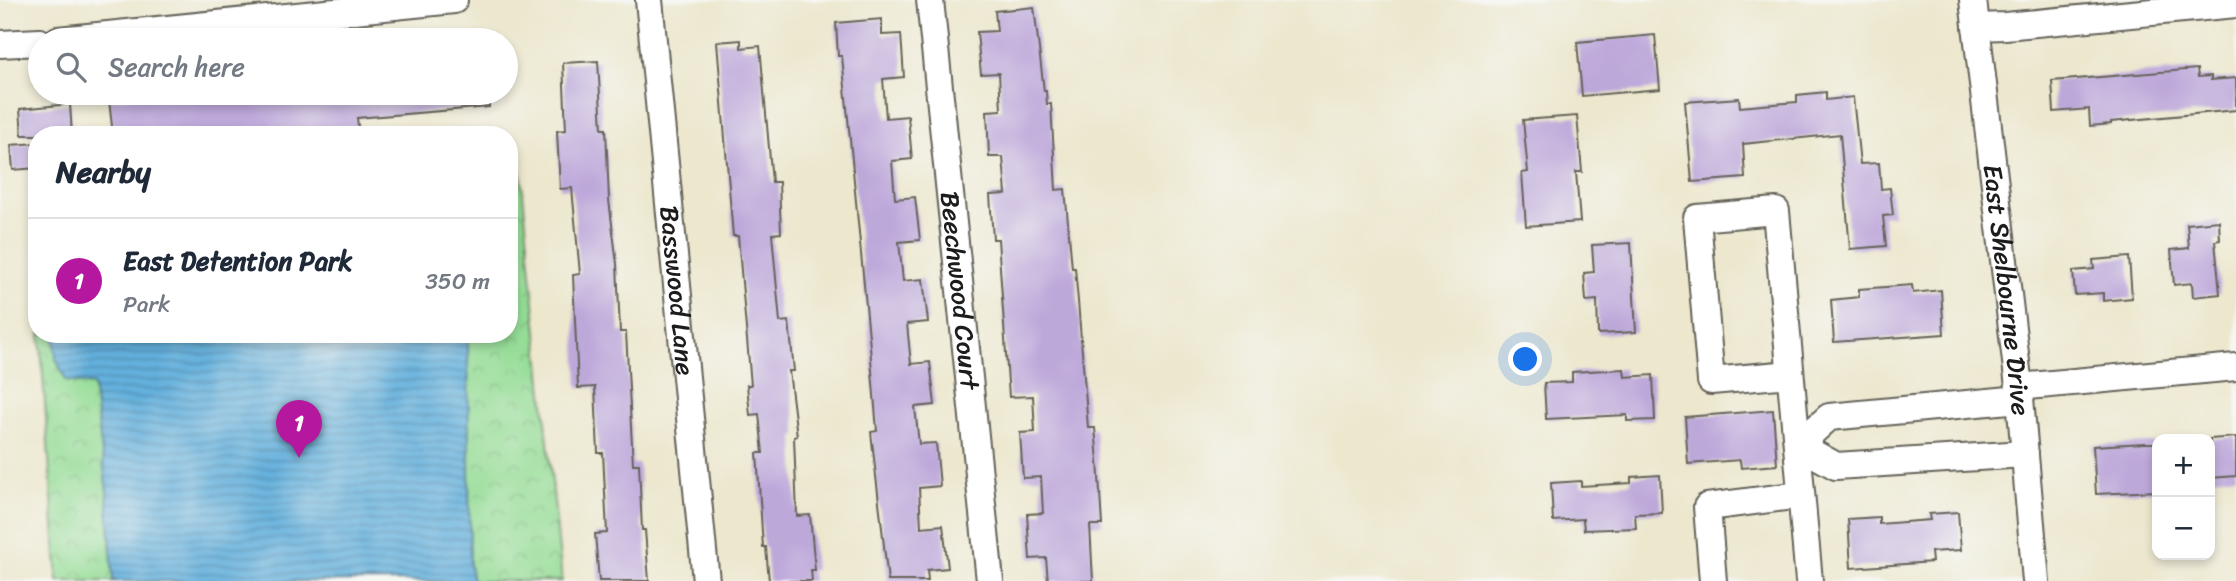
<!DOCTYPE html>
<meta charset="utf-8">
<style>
:root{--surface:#fff;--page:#f2f2f3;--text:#1f2937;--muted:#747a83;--line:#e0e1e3;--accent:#b5179e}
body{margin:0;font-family:Sriracha,sans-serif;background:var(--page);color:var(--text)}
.controls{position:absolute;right:21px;bottom:21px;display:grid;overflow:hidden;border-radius:14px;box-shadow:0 4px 10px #0003}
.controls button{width:63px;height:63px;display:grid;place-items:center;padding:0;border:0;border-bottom:2px solid var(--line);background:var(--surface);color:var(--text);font:35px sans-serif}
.you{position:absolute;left:1526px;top:360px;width:24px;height:24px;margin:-18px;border:5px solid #fff;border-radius:50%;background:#1a73e8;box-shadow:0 0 0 10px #1a73e833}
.badge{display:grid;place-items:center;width:46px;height:46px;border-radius:50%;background:var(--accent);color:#fff;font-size:23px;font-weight:700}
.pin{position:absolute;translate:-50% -58px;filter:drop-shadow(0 2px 4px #0008)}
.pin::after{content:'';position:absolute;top:37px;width:24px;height:21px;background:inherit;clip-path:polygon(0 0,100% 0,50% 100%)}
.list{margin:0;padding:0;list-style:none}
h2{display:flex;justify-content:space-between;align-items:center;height:91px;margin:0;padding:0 28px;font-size:30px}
h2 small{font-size:23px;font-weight:400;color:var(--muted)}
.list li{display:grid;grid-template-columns:46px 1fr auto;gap:21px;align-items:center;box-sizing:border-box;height:126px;padding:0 28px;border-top:2px solid var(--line)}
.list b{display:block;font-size:26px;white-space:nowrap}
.list p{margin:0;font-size:23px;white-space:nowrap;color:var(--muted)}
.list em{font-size:23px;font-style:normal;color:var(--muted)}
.icon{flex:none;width:38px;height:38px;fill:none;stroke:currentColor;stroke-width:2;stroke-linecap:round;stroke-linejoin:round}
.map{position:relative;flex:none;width:2236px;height:581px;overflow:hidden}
.search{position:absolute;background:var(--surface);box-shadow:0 4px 10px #0003;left:28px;top:28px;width:490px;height:77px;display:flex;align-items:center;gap:18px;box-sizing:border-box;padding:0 24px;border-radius:38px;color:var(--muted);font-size:26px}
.panel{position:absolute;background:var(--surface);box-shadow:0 4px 10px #0003;left:28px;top:126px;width:490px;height:217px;border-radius:28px}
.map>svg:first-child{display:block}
</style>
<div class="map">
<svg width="2236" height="581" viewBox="0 0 2236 581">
<defs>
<pattern id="park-crowns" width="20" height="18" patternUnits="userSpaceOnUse" patternTransform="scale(1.75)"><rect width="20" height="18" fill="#96dd97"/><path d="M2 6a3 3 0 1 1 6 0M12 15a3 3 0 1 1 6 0" fill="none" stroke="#81bd82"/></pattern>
<pattern id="water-rules" width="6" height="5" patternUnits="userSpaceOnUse" patternTransform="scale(1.75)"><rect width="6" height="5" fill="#63b0dd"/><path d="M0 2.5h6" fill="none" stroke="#518eb2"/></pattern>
</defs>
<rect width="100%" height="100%" fill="#f6f6f2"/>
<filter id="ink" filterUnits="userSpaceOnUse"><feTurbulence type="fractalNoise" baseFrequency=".0143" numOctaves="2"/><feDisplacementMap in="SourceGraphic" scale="14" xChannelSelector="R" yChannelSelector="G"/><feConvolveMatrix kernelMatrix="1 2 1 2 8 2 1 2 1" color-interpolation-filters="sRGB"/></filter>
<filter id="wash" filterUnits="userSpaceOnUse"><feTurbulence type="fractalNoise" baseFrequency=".00686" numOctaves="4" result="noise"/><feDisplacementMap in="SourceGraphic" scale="28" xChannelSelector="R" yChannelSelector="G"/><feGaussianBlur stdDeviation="1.57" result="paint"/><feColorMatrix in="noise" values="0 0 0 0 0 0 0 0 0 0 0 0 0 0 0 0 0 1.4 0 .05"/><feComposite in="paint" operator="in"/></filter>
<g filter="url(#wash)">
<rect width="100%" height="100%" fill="#ece7cd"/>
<!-- park -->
<path fill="url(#park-crowns)" stroke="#597c5a" stroke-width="2" d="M521,174L562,581H58L40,334H509V175Z"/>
<!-- water -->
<path fill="url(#water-rules)" stroke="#40667c" stroke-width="2" d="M54,334H468L470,565L473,581H113L107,492L93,385L66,381L56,359Z"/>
<g id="blocks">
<!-- building -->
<path fill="#bda8da" d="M1034,7L1044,91H1046L1047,104H1051L1056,190L1065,189L1072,268H1075L1078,301L1088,428H1095L1098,461L1102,525H1090L1093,581H1048L1046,558L1030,559L1027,514L1043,513L1041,477L1023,478L1020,433L1035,432L1033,396L1009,397L998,239H993L990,195L1006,194L1003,157H989L987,111L1001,110L999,73L981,74L977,32L997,31L995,11Z
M882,19V35L901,34L904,77L883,79L886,118L908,116L912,159L892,161L895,199L915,197L920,240L899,242L903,281L923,279L928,322L907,324L911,364L930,362L935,405L915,407L919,444L936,443L940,486L919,488L921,527L943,525L948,568L927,570L928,581H888L871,432L877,431L870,347L842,56H838L836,23Z
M1655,35L1660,89L1582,96L1577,42Z
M741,40V48L760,46L772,182H779L781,233L772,234L780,322L789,321L794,371H789L797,436L794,437L797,516L810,515L815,570H811L812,581H769L766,547H763L757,453H763L759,414L750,415L747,385H751L745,317L738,236H733L717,42Z
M598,61L602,129H606L609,200L617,264L620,332H626L633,464H639L642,530H645L649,581H599L595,534L607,533L603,453H598L595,387L578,388L573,275L580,274L572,188L560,189L557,131L566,130L563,63Z
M2197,69L2198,77L2211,76V80L2236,78V110L2111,122V124L2090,126L2089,109L2054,112L2052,81Z
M1826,92V100L1853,97L1860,164L1879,163L1881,189L1890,188L1893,215L1883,216L1886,246L1850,249L1840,134L1743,144L1745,178L1692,182L1685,102L1739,98L1740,107L1797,102V95Z
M212,93H489V107L357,118L359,135H113L109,100L163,94V97Z
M70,104L72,135H22L20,109Z
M1577,116L1582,172H1576L1580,222L1526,226L1522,173L1528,172L1523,120Z
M37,143V168L13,170L11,145Z
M2219,221L2220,240L2215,241L2220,294L2193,297L2192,283L2174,285L2171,250L2189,248L2187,224Z
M1631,243L1636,332L1598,334L1597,300L1586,301L1584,273L1594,272L1592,245Z
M2129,257L2132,298L2103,301V293L2075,295L2073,271L2094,269L2093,260Z
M1912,285L1913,293L1941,290L1944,334L1834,342L1831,300L1859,297V289Z
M1624,369L1625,377L1653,375L1655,420L1627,421V415L1546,419L1544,383L1572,382V372Z
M1773,410L1777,465L1741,468L1740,460L1688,464L1685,417Z
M2236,437V476L2210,478V439Z
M2145,443H2157V491L2096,494L2093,446Z
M1660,475L1662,513L1635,514L1636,528L1584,530L1583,519L1553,521L1551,483L1581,481V486L1631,483V477Z
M1958,512L1961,550L1931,552L1932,562L1851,568L1848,519L1879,517V524L1930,520L1929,514Z"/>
</g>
</g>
<g filter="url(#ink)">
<use href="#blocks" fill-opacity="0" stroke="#65635a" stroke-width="2"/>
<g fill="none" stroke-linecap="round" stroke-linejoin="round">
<defs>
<g id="minor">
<path id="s1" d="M649,0L706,581"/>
<path id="s2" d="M930,0L990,581"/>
<path id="s3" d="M1973,0L2019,387L2036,581"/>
<path d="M1976,27L2005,26L2236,4"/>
<path d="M58,40L454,0"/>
<path d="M0,44L40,42"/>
<path d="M1790,374L1711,381L1697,218L1776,211L1809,581"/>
<path d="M2019,387L2236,367"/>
<path d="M1798,445L1829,417L2020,399"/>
<path d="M1798,445L1836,466L2025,454"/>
<path d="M1713,581L1707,507L1801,495"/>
</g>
</defs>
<!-- minor casing -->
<use href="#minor" stroke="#65635a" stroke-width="30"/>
<!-- minor -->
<use href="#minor" stroke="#fff" stroke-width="26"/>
</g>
</g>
<g text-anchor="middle" stroke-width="7" stroke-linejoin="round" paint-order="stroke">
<!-- street labels -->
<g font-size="26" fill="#1c1c1c" stroke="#f6f6f2">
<text dy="9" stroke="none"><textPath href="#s2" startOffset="292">Beechwood Court</textPath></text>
<text dy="9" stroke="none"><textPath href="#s3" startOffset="292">East Shelbourne Drive</textPath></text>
<text dy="9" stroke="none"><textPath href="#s1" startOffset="292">Basswood Lane</textPath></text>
</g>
</g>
</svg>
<div class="controls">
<button>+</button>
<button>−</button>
</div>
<div class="you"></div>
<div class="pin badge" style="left:299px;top:458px">1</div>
<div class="search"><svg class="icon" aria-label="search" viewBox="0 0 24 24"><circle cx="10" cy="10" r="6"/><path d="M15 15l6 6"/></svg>Search here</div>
<section class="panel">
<h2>Nearby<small></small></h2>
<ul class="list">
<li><span class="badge">1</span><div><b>East Detention Park</b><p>Park</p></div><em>350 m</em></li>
</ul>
</section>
</div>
